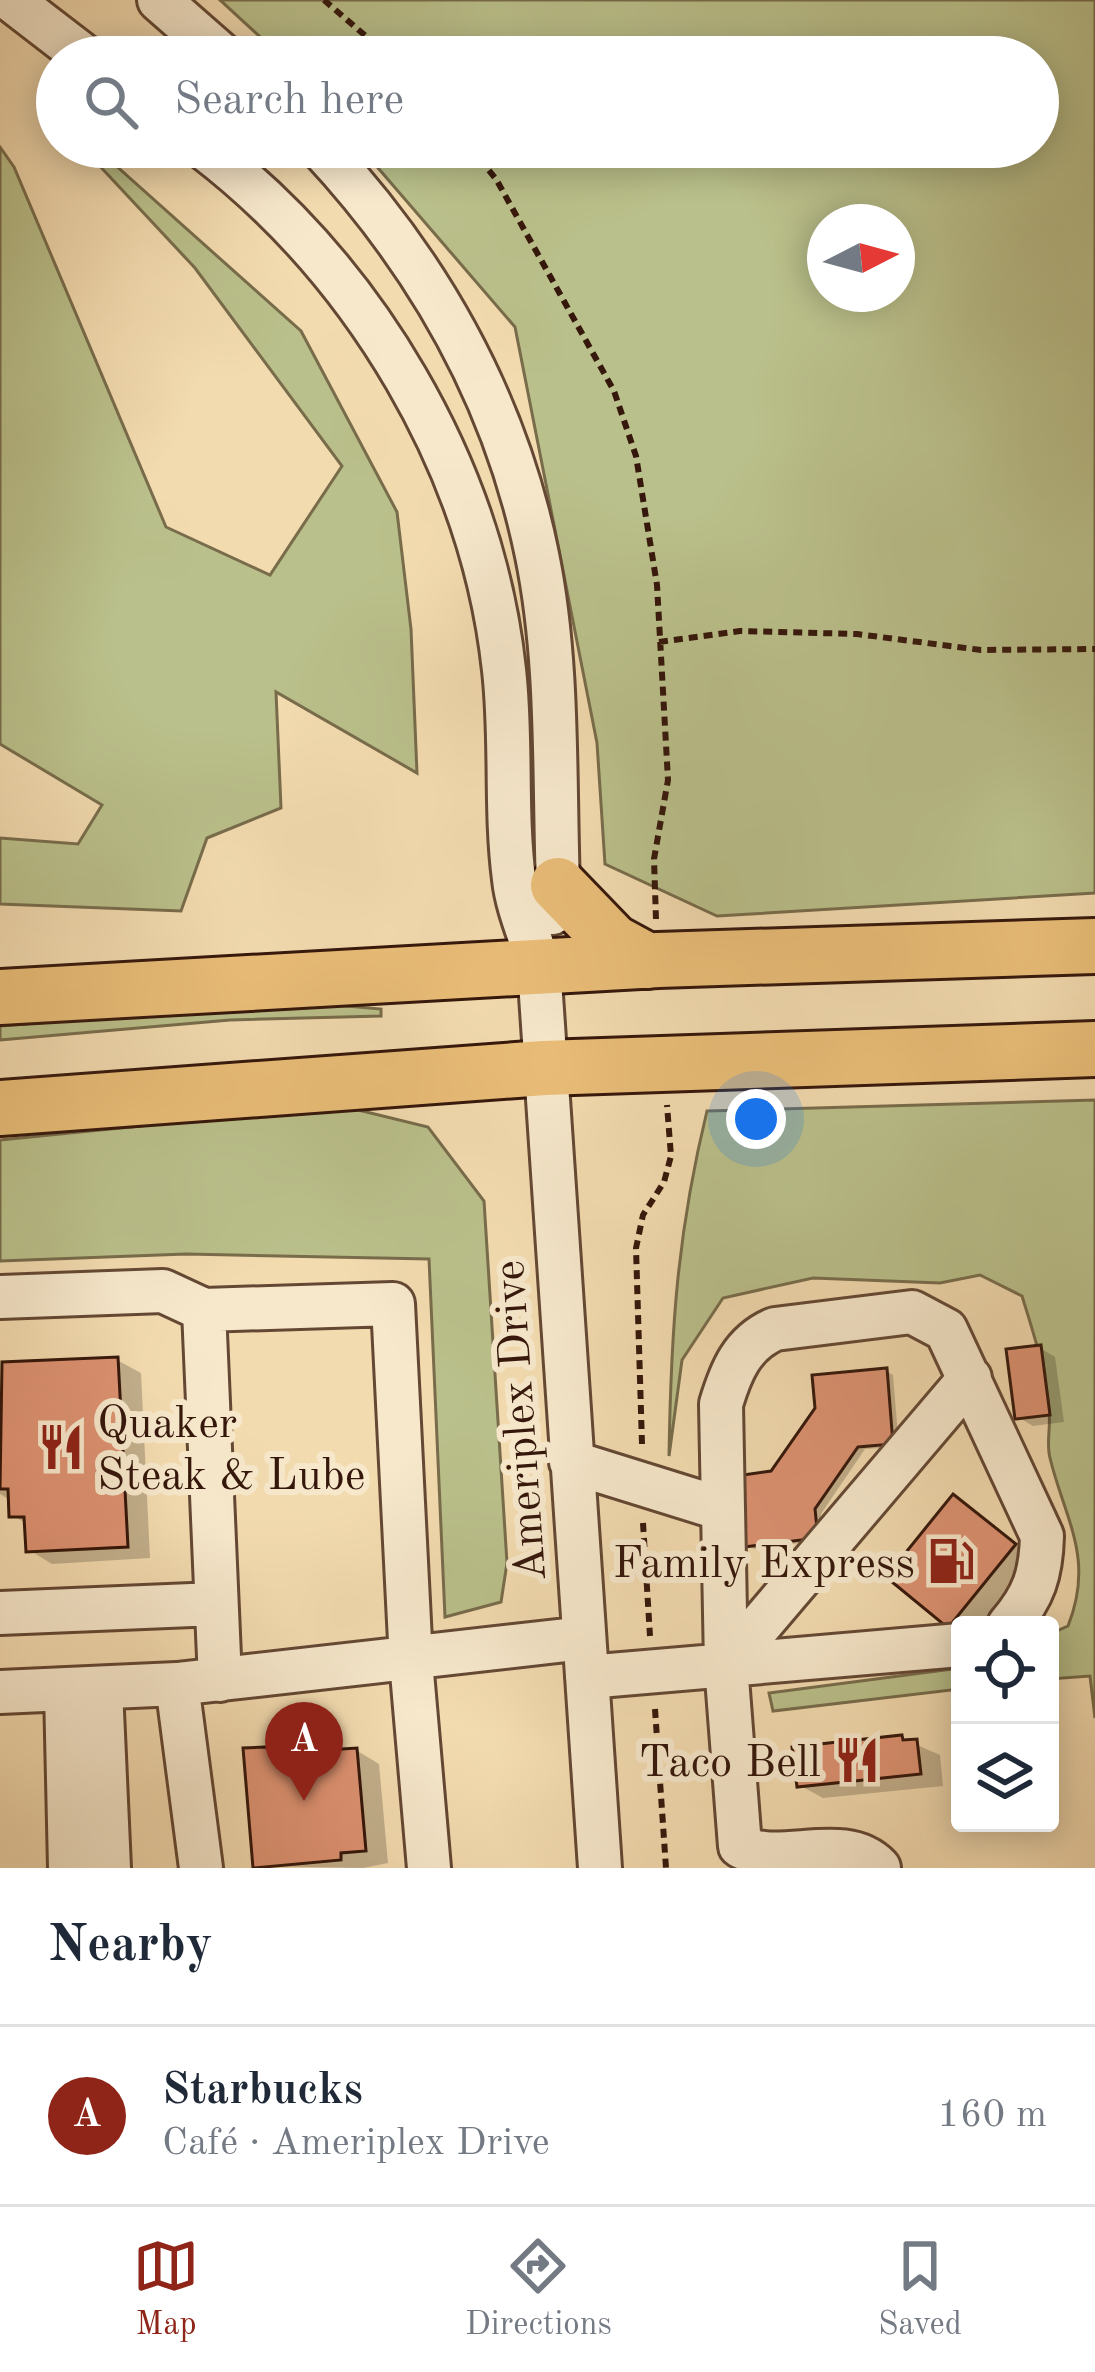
<!DOCTYPE html>
<meta charset="utf-8">
<style>
:root{--surface:#fff;--page:#f6f6f7;--text:#1f2937;--muted:#747a83;--line:#e0e1e3;--accent:#8f2418}
body{margin:0;font-family:"Old Standard TT",serif;background:var(--page);color:var(--text)}
.controls{position:absolute;right:36px;bottom:36px;display:grid;overflow:hidden;border-radius:12px;box-shadow:0 6px 30px #0003}
.controls button{width:108px;height:108px;display:grid;place-items:center;padding:0;border:0;border-bottom:3px solid var(--line);background:var(--surface);color:var(--text);font:60px sans-serif}
.compass{position:absolute;left:807px;top:204px;width:108px;height:108px;border-radius:50%;background:var(--surface);box-shadow:0 6px 30px #0003;rotate:84deg}
.you{position:absolute;left:756px;top:1119px;width:42px;height:42px;margin:-30px;border:9px solid #fff;border-radius:50%;background:#1a73e8;box-shadow:0 0 0 18px #1a73e833}
.badge{display:grid;place-items:center;width:78px;height:78px;border-radius:50%;background:var(--accent);color:#fff;font-size:39px;font-weight:700}
.pin{position:absolute;translate:-50% -99px;filter:drop-shadow(0 3px 6px #0008)}
.pin::after{content:'';position:absolute;top:63px;width:42px;height:36px;background:inherit;clip-path:polygon(0 0,100% 0,50% 100%)}
.list{margin:0;padding:0;list-style:none}
h2{display:flex;justify-content:space-between;align-items:center;height:156px;margin:0;padding:0 48px;font-size:51px}
h2 small{font-size:39px;font-weight:400;color:var(--muted)}
.list li{display:grid;grid-template-columns:78px 1fr auto;gap:36px;align-items:center;box-sizing:border-box;height:180px;padding:0 48px;border-top:3px solid var(--line)}
.list b{display:block;font-size:45px;white-space:nowrap}
.list p{margin:0;font-size:39px;white-space:nowrap;color:var(--muted)}
.list em{font-size:39px;font-style:normal;color:var(--muted)}
.icon{flex:none;width:66px;height:66px;fill:none;stroke:currentColor;stroke-width:2;stroke-linecap:round;stroke-linejoin:round}
.map{position:relative;flex:none;width:1095px;height:1868px;overflow:hidden}
.search{position:absolute;background:var(--surface);box-shadow:0 6px 30px #0003;left:36px;right:36px;top:36px;height:132px;display:flex;align-items:center;gap:30px;box-sizing:border-box;padding:0 42px;border-radius:66px;color:var(--muted);font-size:45px}
.sheet{height:336px;background:var(--surface)}
nav{display:flex;justify-content:space-around;align-items:center;box-sizing:border-box;height:168px;border-top:3px solid var(--line);background:var(--surface);font-size:33px;color:var(--muted)}
nav a{display:grid;justify-items:center;gap:6px}
nav .on{color:var(--accent)}
.map>svg:first-child{display:block}
</style>
<div class="map">
<svg width="1095" height="1868" viewBox="0 0 1095 1868">
<rect width="100%" height="100%" fill="#f3dbb0"/>
<filter id="stains"><feTurbulence type="fractalNoise" baseFrequency=".00167" numOctaves="4"/><feColorMatrix values="0 0 0 0 .2 0 0 0 0 .09 0 0 0 0 .02 0 0 0 .5 -.17"/></filter>
<radialGradient id="worn" r=".72"><stop offset=".6" stop-color="#630" stop-opacity="0"/><stop offset="1" stop-color="#630" stop-opacity=".3"/></radialGradient>
<!-- green -->
<path fill="#bac08b" stroke="#786c4b" stroke-width="3" fill-rule="evenodd" d="M220,0H1095V893L717,916L605,864L597,743L515,327L360,147H1038V57H282ZM825,222H897V294H825Z
M0,147L14,167L166,527L270,575L342,466L195,268L82,147H95L301,331L397,512L411,629L417,773L276,692L281,808L207,838L181,911L0,904V838L78,844L102,805L0,744Z
M301,1002L381,1009V1016L230,1020L0,1040V1026Z
M1095,1100V1718L1090,1676L1050,1679V1634L1068,1626C1095,1558 1065,1520 1050,1458C1046,1443 1051,1427 1049,1412C1046,1370 1034,1335 1022,1296L980,1275L940,1283L813,1278L723,1298L682,1360L669,1456C671,1331 677,1234 707,1111Z
M342,1106L428,1127L484,1201L507,1563L501,1602L445,1617L429,1259L186,1254L0,1261V1140Z
M960,1668V1689L773,1711L769,1693Z"/>
<!-- shadow -->
<path fill="#0003" d="M1040,1348L1055,1357L1064,1422L1033,1426L1018,1417Z
M117,1360L141,1373L150,1558L52,1564L29,1550L27,1524L12,1515V1501L0,1494V1408Z
M886,1371L893,1375L899,1447L865,1449L821,1514L823,1540L754,1549L747,1545L772,1474Z
M954,1498L1037,1559L984,1625H950Z
M901,1738L940,1755L943,1786L823,1798L799,1785Z
M356,1750L379,1764L388,1863L363,1868L256,1866L246,1751Z"/>
<!-- building -->
<path fill="#dd9272" stroke="#35170b" stroke-width="3" d="M1041,1345L1050,1415L1015,1419L1006,1349Z
M118,1357L128,1547L26,1552L24,1517H9L8,1489H0L2,1362Z
M887,1368L893,1444L858,1447L815,1509L818,1538L744,1547L736,1476L771,1471L815,1408L812,1375Z
M953,1494L1016,1544L948,1628L886,1577Z
M902,1735L903,1740L917,1739L921,1774L797,1787L792,1747Z
M265,1747L309,1751L357,1748L366,1851L341,1853V1860L253,1868L243,1748Z"/>
<g fill="none" stroke-linecap="round" stroke-linejoin="round">
<defs>
<path id="minor" d="M11,0L85,57
M159,0L224,57
M203,147C365,271 482,466 504,670C512,739 505,810 514,879C517,908 531,938 539,966L600,1868
M320,147C428,263 505,398 537,555C559,662 554,776 558,885L552,913
M0,1297L163,1291L204,1310L393,1304L411,1661L429,1868
M204,1310L220,1680
M571,1462L722,1509
M0,1613L216,1604
M726,1665L970,1378
M587,1677L960,1645
M177,1684L201,1868
M101,1689L109,1868
M66,1690L70,1868
M0,1692L177,1684L584,1638
M879,1868C844,1831 778,1868 740,1846L726,1665L721,1404C731,1371 742,1343 775,1329L912,1312L946,1330L1042,1536C1041,1574 1034,1596 1009,1625"/>
<path id="major" d="M558,885L613,942L648,961
M0,997L658,960L1095,946
M0,1108L544,1068L1095,1049"/>
</defs>
<!-- minor casing -->
<use href="#minor" stroke="#644834" stroke-width="48"/>
<!-- major casing -->
<use href="#major" stroke="#35170b" stroke-width="60"/>
<!-- path -->
<path stroke="#35170b" stroke-width="6" stroke-dasharray="9 6" stroke-linecap="butt" d="M324,0L390,57
M470,147L496,179L614,391L636,456L657,585L668,780L654,859L656,919
M659,642L740,631L857,634L981,650L1095,649
M642,1444L636,1248L643,1215L664,1182L671,1156L667,1105
M643,1523L650,1636
M655,1709L666,1868"/>
<!-- minor -->
<use href="#minor" stroke="#f7e8cc" stroke-width="42"/>
<!-- major -->
<use href="#major" stroke="#eabe78" stroke-width="54"/>
</g>
<!-- icons -->
<defs>
<symbol id="restaurant-bare" viewBox="-9 -9 18 18"><path d="M-5-6h1v4h1v-4h1v4h1v-4h1v5L-1.5 .5V6h-2V.5L-5-1ZM5-6V6H3V1.5H1.5Q1.5-4 5-6Z" fill="#8f2418" stroke="#f7e8cc" stroke-width="2.5" paint-order="stroke"/></symbol>
<symbol id="fuel-bare" viewBox="-9 -9 18 18"><path d="M-5.5-6h7V0h2V4h1.3V-2.5L3-4.5l.8-.8L6-3V5H2.5V1h-1V6h-7ZM-4.2-4.7v3.2H.2V-4.7Z" fill="#8f2418" stroke="#f7e8cc" stroke-width="2.5" paint-order="stroke"/></symbol>
</defs>
<g fill-rule="evenodd">
<use href="#restaurant-bare" x="28" y="1414" width="66" height="66"/>
<use href="#fuel-bare" x="918" y="1528" width="66" height="66"/>
<use href="#restaurant-bare" x="824" y="1727" width="66" height="66"/>
</g>
<g text-anchor="middle" stroke-width="12" stroke-linejoin="round" paint-order="stroke">
<!-- poi labels -->
<g font-size="45" fill="#35170b" stroke="#f7e8cc" text-anchor="end">
<text x="97" y="1437" text-anchor="start">Quaker<tspan x="97" dy="52">Steak &amp; Lube</tspan></text>
<text x="915" y="1577">Family Express</text>
<text x="821" y="1776">Taco Bell</text>
</g>
<!-- street labels -->
<g font-size="45" fill="#35170b" stroke="#f7e8cc">
<text transform="translate(518 1421) rotate(-94)" y="16">Ameriplex Drive</text>
</g>
</g>
<rect width="100%" height="100%" filter="url(#stains)"/>
<rect width="100%" height="100%" fill="url(#worn)"/>
</svg>
<div class="controls">
<button><svg class="icon" aria-label="locate" viewBox="0 0 24 24"><circle cx="12" cy="12" r="6"/><path d="M12 2v4M12 18v4M2 12h4M18 12h4"/></svg></button>
<button><svg class="icon" aria-label="layers" viewBox="0 0 24 24"><path d="M12 4l9 5-9 5-9-5zM3 14l9 5 9-5"/></svg></button>
</div>
<svg class="compass" viewBox="-18 -18 36 36"><path d="M0-13l5 13h-10z" fill="#e53935"/><path d="M0 13l5-13h-10z" fill="#747a83"/></svg>
<div class="you"></div>
<div class="pin badge" style="left:304px;top:1801px">A</div>
<div class="search"><svg class="icon" aria-label="search" viewBox="0 0 24 24"><circle cx="10" cy="10" r="6"/><path d="M15 15l6 6"/></svg>Search here</div>
</div>
<section class="sheet">
<h2>Nearby<small></small></h2>
<ul class="list">
<li><span class="badge">A</span><div><b>Starbucks</b><p>Café · Ameriplex Drive</p></div><em>160 m</em></li>
</ul>
</section>
<nav>
<a class="on"><svg class="icon" aria-label="map" viewBox="0 0 24 24"><path d="M3 6l6-2 6 2 6-2v14l-6 2-6-2-6 2zM9 4v14M15 6v14"/></svg>Map</a>
<a><svg class="icon" aria-label="directions" viewBox="0 0 24 24"><path d="M12 3l9 9-9 9-9-9zM9 14v-3h6M13 9l2 2-2 2"/></svg>Directions</a>
<a><svg class="icon" aria-label="saved" viewBox="0 0 24 24"><path d="M7 4h10v16l-5-4-5 4z"/></svg>Saved</a>
</nav>
